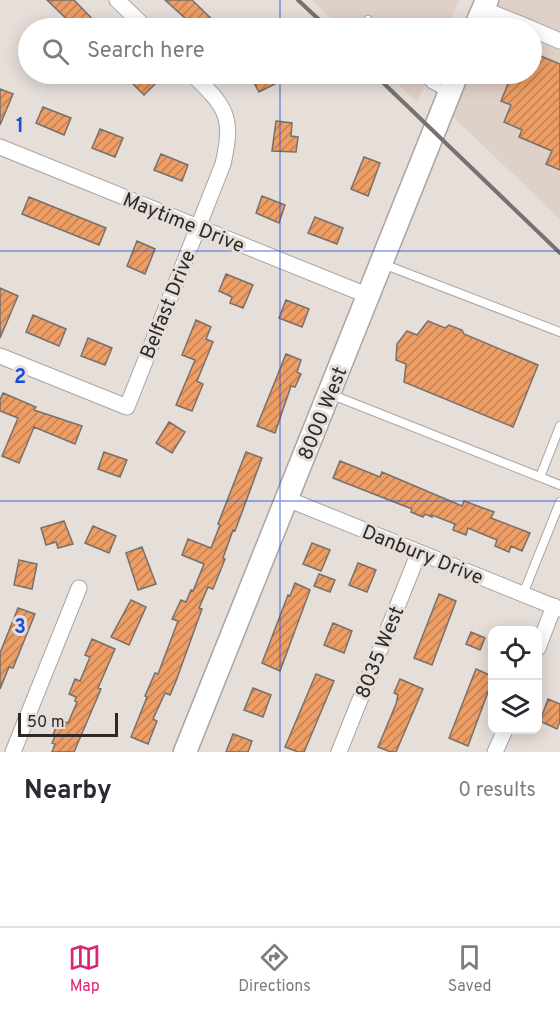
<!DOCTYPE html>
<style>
:root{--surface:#fff;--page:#f7f7f7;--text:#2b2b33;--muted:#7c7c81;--line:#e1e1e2;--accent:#db2777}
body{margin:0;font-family:Overpass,sans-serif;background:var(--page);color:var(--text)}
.controls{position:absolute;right:18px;bottom:18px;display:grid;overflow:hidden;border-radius:12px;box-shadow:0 3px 15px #0003}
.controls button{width:54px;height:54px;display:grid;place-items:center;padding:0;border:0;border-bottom:2px solid var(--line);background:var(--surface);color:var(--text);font:30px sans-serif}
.scale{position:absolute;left:18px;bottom:15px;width:100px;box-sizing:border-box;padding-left:6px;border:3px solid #2c2927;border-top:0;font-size:16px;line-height:21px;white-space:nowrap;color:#2c2927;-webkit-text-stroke:4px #e6ded9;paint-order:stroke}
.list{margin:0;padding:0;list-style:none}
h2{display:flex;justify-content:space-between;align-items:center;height:78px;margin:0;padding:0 24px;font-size:26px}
h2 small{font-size:20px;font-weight:400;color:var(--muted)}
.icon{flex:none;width:33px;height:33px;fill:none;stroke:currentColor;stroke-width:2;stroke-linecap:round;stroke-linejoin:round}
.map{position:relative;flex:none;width:560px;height:752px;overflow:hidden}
.search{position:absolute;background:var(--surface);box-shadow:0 3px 15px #0003;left:18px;right:18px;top:18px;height:66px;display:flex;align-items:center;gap:15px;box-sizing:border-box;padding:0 21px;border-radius:33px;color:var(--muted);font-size:22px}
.sheet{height:174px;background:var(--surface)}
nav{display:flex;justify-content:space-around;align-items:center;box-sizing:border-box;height:84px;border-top:2px solid var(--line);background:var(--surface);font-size:16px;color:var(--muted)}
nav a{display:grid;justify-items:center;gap:3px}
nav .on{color:var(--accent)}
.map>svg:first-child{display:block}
</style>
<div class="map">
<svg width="560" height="752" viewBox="0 0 560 752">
<defs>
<pattern id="building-hatch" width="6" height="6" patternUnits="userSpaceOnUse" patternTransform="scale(1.5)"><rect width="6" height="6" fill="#ee9e65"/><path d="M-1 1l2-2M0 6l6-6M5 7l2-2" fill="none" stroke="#c18153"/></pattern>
</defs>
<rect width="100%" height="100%" fill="#e6ded9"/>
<!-- built -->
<path fill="#e0d1c8" d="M312,0H459L447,28H341Z
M495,0H560V219L449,113L465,74H532V28H484Z
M387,74H429L417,102Z"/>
<!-- building -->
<path fill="url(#building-hatch)" stroke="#77706b" stroke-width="1.5" d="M47,0H74L101,28H76Z
M165,0H192L221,28H196Z
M531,52L560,64V170L546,164L552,151L519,137L522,130L504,122L511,105L501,101L512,74H531Z
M123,74H150L158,81L144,95Z
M249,74H269L275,84L259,92Z
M0,89L13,94L0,125Z
M43,107L71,118L64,135L36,123Z
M276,121L292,123L291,136L298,137L296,152L272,151Z
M100,129L123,138L115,157L92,148Z
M161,154L188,165L182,181L154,170Z
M364,157L380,163L368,196L351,189Z
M262,196L285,205L279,223L256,213Z
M29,197L106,228L99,245L22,214Z
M315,217L343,228L337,244L308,233Z
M137,241L155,249L145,274L127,266Z
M226,274L253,285L243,308L230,303L232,297L219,291Z
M0,288L18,296L0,338Z
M286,300L309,309L302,327L279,318Z
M33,315L66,329L59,346L26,332Z
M196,320L211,327L206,339L213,342L197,381L203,384L192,411L176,405L195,360L182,355Z
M428,321L445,328L449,325L462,330L464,334L538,365L513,427L404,382L406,364L396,360L397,344L407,331L417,335Z
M88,338L112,348L105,365L81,356Z
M286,354L301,360L297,372L301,374L295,387L291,386L275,433L257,426Z
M3,393L36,407L34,410L82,426L75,444L34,427L19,463L2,456L18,418L0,411V400Z
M169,422L185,432L172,453L156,443Z
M104,452L127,460L120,477L98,469Z
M246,452L262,458L235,531L233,530L223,558L225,559L213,589L208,587L199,608L202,609L176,681L170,695L165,693L153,719L157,721L148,744L131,737L147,697L145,696L155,673L158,674L178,621L172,619L181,600L186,602L191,590L193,591L204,564L182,555L188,539L211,548L220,525L218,524Z
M340,461L380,477L382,472L462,506L464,501L494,512L491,518L530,533L522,551L511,546L509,552L495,546L497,540L468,528L466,535L453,530L455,524L432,515V517L425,514L423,517L411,512L412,509L333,478Z
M64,521L73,544L58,548L56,542L46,545L41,528Z
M93,526L116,536L109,553L85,543Z
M312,543L330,550L321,571L303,564Z
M142,547L156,584L138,590L126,553Z
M19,560L37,564L32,589L14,585Z
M358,563L376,570L367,592L349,585Z
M319,574L335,580L330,592L314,586Z
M295,583L310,590L280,671L262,663L288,595L290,596Z
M439,594L456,601L432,665L414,658Z
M131,600L146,607L129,645L111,637Z
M18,608L35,614L13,668L9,667L0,689V653Z
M333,623L352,631L344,653L324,645Z
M471,632L485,638L480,650L466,644Z
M92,639L115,649L98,688L101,689L74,752H52L55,744L52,743L55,736L53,735L59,720L68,723L77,702L75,701L76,697L69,694L75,679L80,681L90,657L85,655Z
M476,669L492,676V681L468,746L449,738Z
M316,674L334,681L304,752H298L285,747Z
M400,679L423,689L396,752H391L378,747L396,704L398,695L394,693Z
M253,688L271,695L263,717L244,710Z
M548,699L560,704V721L557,729L540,721Z
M233,734L252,741L248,752H226Z"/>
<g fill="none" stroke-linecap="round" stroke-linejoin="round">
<defs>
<path id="lane" d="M368,20L376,28
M421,74L431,84L448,93
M383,264L560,332
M330,394L560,485
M540,477L560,426
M523,594L560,502"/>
<path id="street" d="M117,0L146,28
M483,9L530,28
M532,29L560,41
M0,147L369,296
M0,356L127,407L223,164C234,116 226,107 192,74
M287,499L560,609
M538,648L554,606
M13,752L79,588
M339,752L419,552
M495,752L505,730"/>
<path id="secondary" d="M475,28L487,0
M185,752L457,74"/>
</defs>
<!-- lane casing -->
<use href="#lane" stroke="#aca4a0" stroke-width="10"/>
<!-- street casing -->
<use href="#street" stroke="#aca4a0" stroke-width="17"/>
<!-- secondary casing -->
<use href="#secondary" stroke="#aca4a0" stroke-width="25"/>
<!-- lane -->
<use href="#lane" stroke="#fff" stroke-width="8"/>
<!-- street -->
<use href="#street" stroke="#fff" stroke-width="15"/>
<!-- secondary -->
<use href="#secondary" stroke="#fff" stroke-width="22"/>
<!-- rail -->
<path stroke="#77726f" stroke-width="4" d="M298,0L328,28
M374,74L560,253"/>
</g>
<!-- grid -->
<path fill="none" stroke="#1d4ed8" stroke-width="1.5" stroke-opacity="0.55" d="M280,0V28M280,74V752M0,251H560M0,501H560"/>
<g text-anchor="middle" stroke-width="6" stroke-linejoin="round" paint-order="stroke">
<!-- street labels -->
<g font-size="20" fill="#2c2927" stroke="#e6ded9">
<text transform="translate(184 222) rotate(22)" y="7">Maytime Drive</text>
<text transform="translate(167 304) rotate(-68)" y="7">Belfast Drive</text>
<text transform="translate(322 413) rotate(-68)" y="7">8000 West</text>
<text transform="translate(423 554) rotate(22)" y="7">Danbury Drive</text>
<text transform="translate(379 652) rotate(-68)" y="7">8035 West</text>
</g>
</g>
<g font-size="20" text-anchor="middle" font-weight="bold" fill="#1d4ed8" stroke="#e6ded9" stroke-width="6" stroke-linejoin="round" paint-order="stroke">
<text x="20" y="132">1</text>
<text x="20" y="383">2</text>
<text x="20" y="633">3</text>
</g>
</svg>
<div class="controls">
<button><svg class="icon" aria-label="locate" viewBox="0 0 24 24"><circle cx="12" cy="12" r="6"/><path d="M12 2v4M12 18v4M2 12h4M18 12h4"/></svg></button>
<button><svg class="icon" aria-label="layers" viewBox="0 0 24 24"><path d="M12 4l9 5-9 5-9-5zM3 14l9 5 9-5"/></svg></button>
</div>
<div class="scale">50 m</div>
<div class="search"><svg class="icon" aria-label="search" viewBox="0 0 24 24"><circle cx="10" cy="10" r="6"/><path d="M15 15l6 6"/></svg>Search here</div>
</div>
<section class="sheet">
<h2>Nearby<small>0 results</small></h2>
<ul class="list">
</ul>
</section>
<nav>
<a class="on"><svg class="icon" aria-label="map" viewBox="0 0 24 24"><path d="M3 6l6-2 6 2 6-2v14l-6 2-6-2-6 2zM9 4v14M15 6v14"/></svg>Map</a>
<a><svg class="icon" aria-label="directions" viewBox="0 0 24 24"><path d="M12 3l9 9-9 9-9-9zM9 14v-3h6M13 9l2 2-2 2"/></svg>Directions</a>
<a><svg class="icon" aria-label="saved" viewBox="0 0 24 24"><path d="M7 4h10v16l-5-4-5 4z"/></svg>Saved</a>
</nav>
